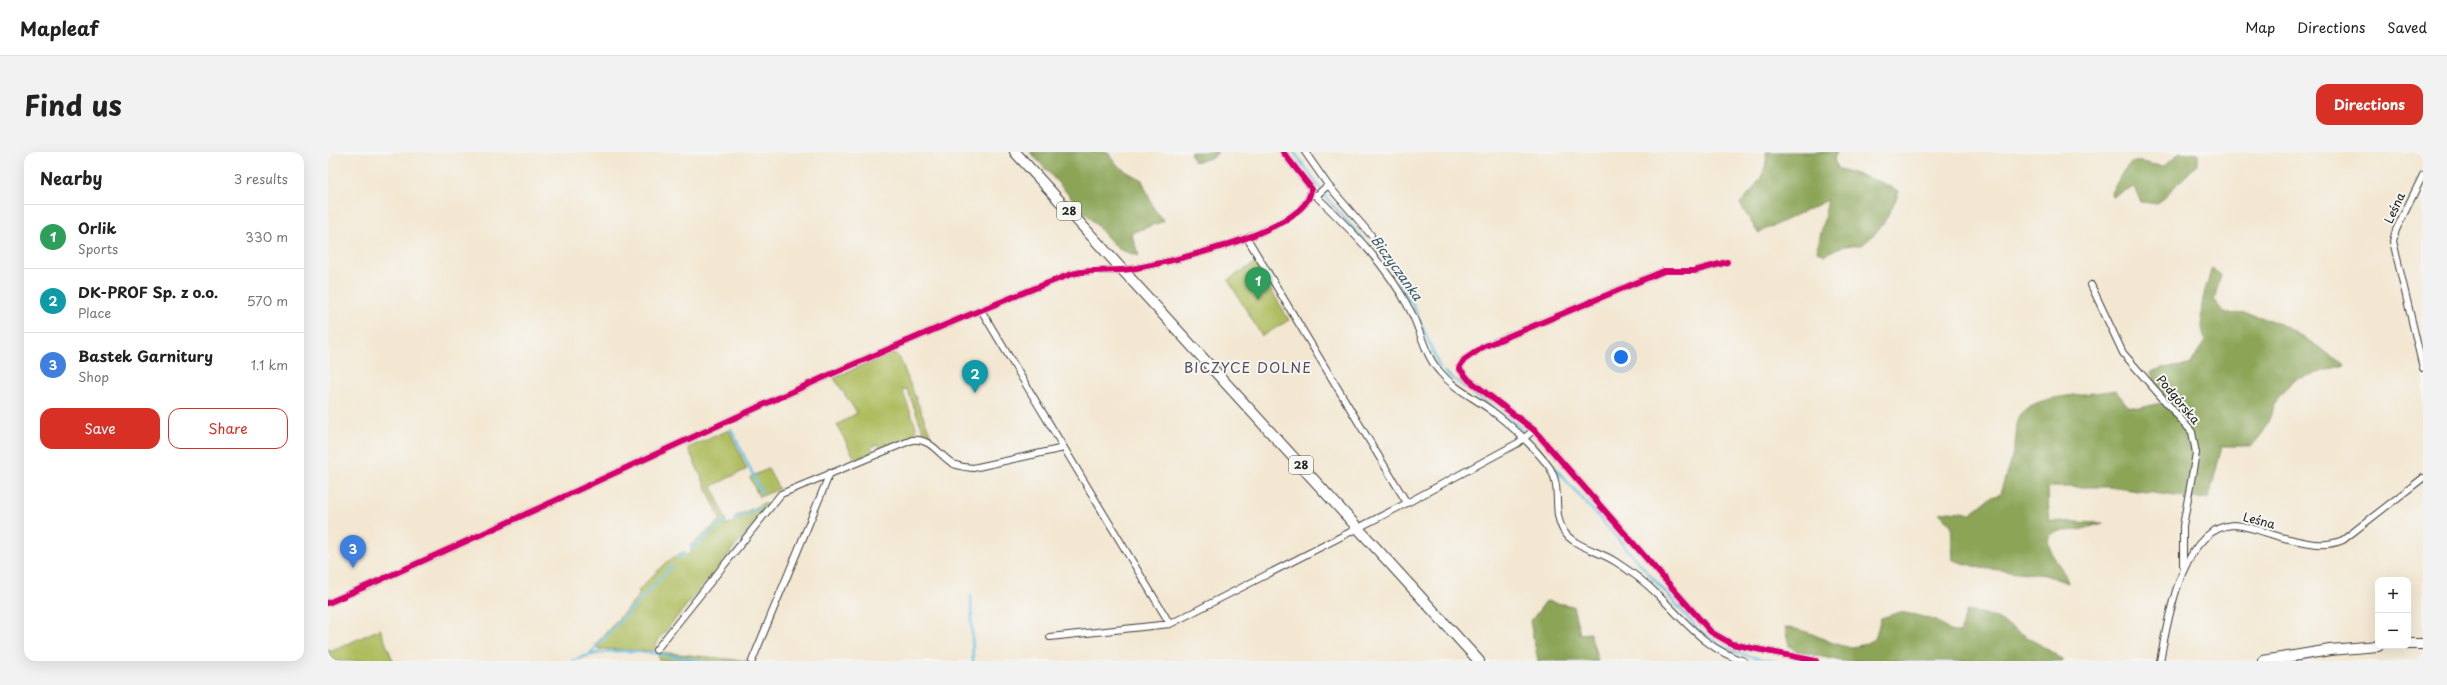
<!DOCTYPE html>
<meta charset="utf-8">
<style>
:root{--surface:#fff;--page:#f2f2f2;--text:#222;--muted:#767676;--line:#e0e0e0;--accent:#d93025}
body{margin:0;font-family:"Playpen Sans",sans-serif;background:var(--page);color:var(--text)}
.controls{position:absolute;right:12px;bottom:12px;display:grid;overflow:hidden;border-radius:8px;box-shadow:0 4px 16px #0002}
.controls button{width:36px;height:36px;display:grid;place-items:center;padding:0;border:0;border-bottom:1px solid var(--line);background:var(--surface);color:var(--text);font:20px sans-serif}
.you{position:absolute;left:1293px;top:205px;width:14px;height:14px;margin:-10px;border:3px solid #fff;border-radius:50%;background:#1a73e8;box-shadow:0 0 0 6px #1a73e833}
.badge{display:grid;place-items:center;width:26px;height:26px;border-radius:50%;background:var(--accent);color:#fff;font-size:13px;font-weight:700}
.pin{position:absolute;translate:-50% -33px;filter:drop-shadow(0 1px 2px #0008)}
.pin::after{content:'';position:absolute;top:21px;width:14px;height:12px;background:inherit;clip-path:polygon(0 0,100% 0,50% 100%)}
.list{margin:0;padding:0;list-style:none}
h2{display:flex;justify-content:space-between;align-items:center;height:52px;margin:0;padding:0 16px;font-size:17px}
h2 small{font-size:13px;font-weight:400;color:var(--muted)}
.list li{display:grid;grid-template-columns:26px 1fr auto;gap:12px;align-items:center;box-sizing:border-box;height:64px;padding:0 16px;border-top:1px solid var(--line)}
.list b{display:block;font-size:15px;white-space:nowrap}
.list p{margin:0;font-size:13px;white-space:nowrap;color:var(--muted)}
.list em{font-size:13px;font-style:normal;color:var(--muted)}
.actions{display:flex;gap:8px;padding:12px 16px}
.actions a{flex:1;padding:9px 0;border:1px solid var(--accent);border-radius:12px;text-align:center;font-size:14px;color:var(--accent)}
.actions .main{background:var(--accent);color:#fff}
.map{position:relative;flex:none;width:2095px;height:509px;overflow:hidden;border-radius:12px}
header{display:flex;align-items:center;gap:24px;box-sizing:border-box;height:56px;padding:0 20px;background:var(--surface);border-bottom:1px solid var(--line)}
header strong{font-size:19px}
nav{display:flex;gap:22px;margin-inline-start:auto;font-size:14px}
.intro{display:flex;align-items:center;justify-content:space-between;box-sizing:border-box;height:96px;padding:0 24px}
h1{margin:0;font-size:28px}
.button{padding:10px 18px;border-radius:12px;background:var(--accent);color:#fff;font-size:14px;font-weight:700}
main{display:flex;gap:24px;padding:0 24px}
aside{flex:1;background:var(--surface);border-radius:12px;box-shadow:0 4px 16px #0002}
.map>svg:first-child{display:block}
</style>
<header>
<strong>Mapleaf</strong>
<nav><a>Map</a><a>Directions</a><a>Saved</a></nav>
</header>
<div class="intro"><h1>Find us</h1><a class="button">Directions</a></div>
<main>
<aside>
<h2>Nearby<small>3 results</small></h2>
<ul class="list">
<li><span class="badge" style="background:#2e9e5b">1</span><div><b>Orlik</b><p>Sports</p></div><em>330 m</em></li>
<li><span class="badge" style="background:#0f9aa8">2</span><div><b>DK-PROF Sp. z o.o.</b><p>Place</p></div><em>570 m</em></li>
<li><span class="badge" style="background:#3f7fe0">3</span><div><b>Bastek Garnitury</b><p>Shop</p></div><em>1.1 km</em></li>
</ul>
<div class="actions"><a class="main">Save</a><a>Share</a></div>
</aside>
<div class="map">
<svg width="2095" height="509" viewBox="0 0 2095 509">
<rect width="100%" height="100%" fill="#f6f6f2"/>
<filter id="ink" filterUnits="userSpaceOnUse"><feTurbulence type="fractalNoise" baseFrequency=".025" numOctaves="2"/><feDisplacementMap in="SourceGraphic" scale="8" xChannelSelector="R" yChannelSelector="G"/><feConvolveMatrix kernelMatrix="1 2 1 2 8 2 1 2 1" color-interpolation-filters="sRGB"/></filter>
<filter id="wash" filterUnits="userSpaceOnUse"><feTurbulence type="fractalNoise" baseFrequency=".012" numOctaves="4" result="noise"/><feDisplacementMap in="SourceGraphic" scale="16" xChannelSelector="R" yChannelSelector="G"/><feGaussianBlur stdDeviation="0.9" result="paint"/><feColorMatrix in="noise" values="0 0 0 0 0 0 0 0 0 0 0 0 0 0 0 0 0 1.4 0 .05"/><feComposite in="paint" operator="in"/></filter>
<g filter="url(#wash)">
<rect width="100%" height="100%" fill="#f3e7d1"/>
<!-- green -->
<path fill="#afbd5f" stroke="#666c3e" d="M927,111L961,168L934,184L900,128Z
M561,201L568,202L572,207L603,284L598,286L579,237L574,238L588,275V285L553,297L550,292L543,295L545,300L527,307L509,273L529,261L506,226Z
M401,278L419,317L384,334L398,368L395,372L406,371L407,365L436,351L440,354L331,487L325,499L269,497L268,492L312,442L310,439L337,411L356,399L358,404L364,399L362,394L393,368L360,296Z
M440,317L451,337L431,345L422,325Z
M52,477L65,509H1L0,496L2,500Z
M330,500L420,509H331Z"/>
<!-- forest -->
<path fill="#8ba456" stroke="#546039" d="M702,0H780C785,13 802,22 814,28L826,57L836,69L803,81L811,104L790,97Z
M862,0H890L885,6L866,10Z
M1438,0H1509L1506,7L1509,16L1550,29L1571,39C1563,61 1553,79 1534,93C1520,92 1509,95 1497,103L1489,99L1500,48L1430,81L1412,52C1425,37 1441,21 1438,0Z
M1852,0L1870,2V12L1829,52L1813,50L1806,35L1784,44L1783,40C1790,32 1795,12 1807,10C1815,9 1827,14 1836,14Z
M1884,116L1893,123L1886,148L1897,162C1942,156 1981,190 2017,213L1965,228L1950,246L1936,279L1924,294H1894L1881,346L1870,347L1781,335H1720L1721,369L1775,371C1767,373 1759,376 1751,378C1739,380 1712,375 1723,399C1728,411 1737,419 1740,431L1717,423L1652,416L1625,408L1623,372L1611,361L1621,359L1643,361L1662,346L1672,342C1677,325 1683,309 1687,292C1689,282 1687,271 1693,262C1706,242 1764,243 1787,238L1800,254L1812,256L1833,251L1823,220L1834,216L1862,213L1877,189C1869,159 1875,144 1884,116Z
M1218,449L1245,454L1252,482L1262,481L1270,509H1210L1202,470Z
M1639,459C1646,460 1655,461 1663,464C1672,468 1732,504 1736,509H1513L1468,499L1461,494L1457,476C1496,477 1510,509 1547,487L1553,466L1572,460L1588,463L1609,469L1622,479L1631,481Z"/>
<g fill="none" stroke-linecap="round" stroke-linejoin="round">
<!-- stream -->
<path stroke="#6ac2e7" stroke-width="2.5" d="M966,0L1001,49L1045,99
M1069,130L1084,151L1112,216
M1116,220L1189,273L1369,476C1396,500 1414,504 1448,509
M403,277L434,341
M406,369L433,355
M363,397L397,370
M350,407L357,402
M643,444L645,509
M0,502L4,509
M260,504L344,414
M245,509C284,490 337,504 377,509"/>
</g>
</g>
<g filter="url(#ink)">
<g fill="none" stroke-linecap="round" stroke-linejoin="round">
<defs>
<path id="minor" d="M977,0L1000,33L1043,83
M2095,23L2068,78L2065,89L2095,216
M983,42L988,44C1023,78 1059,113 1082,158C1093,178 1096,203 1112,220C1126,237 1147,246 1164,259C1184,274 1203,292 1219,312C1236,333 1223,357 1235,378C1245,395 1272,399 1288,410C1302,419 1317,430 1329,442C1357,469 1378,498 1416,509
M988,44L1000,33
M919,86L1079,351
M1399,110L1366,119H1336L1155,195L1136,208L1131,216L1141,228L1206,278L1383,480L1404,492L1488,509
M1763,133L1795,201L1864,280L1868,301L1855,374V414
M653,158L842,472
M0,451C247,344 487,221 738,124C758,116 782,120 803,117C837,111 984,79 983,36L955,0
M722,485L842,472L1079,351L1190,291L1206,278
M328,498L453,342L584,288C603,286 610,302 624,311C630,315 637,315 645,316L736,296
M424,509L502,321
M1832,509C1840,469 1853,376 1905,373C1920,373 1945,384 1961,387C1980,391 1996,396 2015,388L2095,326"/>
<path id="primary" d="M687,0L1151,509
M2080,492H2095
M1935,509L2002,498L2050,494"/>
</defs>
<!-- minor casing -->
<use href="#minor" stroke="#3c3a37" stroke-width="8"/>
<!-- primary casing -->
<use href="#primary" stroke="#3c3a37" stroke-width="12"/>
<!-- minor -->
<use href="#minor" stroke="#fff" stroke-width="6"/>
<!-- primary -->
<use href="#primary" stroke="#fff" stroke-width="10"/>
<defs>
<path id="cycleway" d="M1399,110L1366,119H1336L1155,195L1136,208L1131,216L1141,228L1206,278L1383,480L1404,492L1488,509
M0,451C247,344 487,221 738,124C758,116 782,120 803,117C837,111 984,79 983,36L955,0"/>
</defs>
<!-- cycleway casing -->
<use href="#cycleway" stroke="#f6f6f2" stroke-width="8"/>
<!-- cycleway -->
<use href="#cycleway" stroke="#d6006c" stroke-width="6"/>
</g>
</g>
<g text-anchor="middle" stroke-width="4" stroke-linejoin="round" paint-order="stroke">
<!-- shield labels -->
<g fill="#f6f6f2" stroke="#5d5d5c" stroke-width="1">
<rect x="729" y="50" width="24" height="18" rx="3"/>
<rect x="961" y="304" width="24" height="18" rx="3"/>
</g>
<g font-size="11" font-weight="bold" fill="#1c1c1c">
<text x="741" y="63">28</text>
<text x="973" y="317">28</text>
</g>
<!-- street labels -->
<g font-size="12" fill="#1c1c1c" stroke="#f6f6f2">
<text transform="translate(2067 56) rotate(-65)" y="4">Leśna</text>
<text transform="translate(1850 248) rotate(50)" y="4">Podgórska</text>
<text transform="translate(1931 369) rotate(15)" y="4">Leśna</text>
</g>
<!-- water labels -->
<g font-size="13" font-style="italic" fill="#375663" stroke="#f6f6f2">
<text transform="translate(1069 116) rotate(54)" y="5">Biczyczanka</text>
</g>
<!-- quarter labels -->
<g font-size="14" letter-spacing="1" fill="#544a5e" stroke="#f6f6f2">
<text x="920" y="221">BICZYCE DOLNE</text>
</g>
</g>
</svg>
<div class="controls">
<button>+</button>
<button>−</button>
</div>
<div class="you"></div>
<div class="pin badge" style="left:930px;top:148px;background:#2e9e5b">1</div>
<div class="pin badge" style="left:647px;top:241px;background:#0f9aa8">2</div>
<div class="pin badge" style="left:25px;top:416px;background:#3f7fe0">3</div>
</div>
</main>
